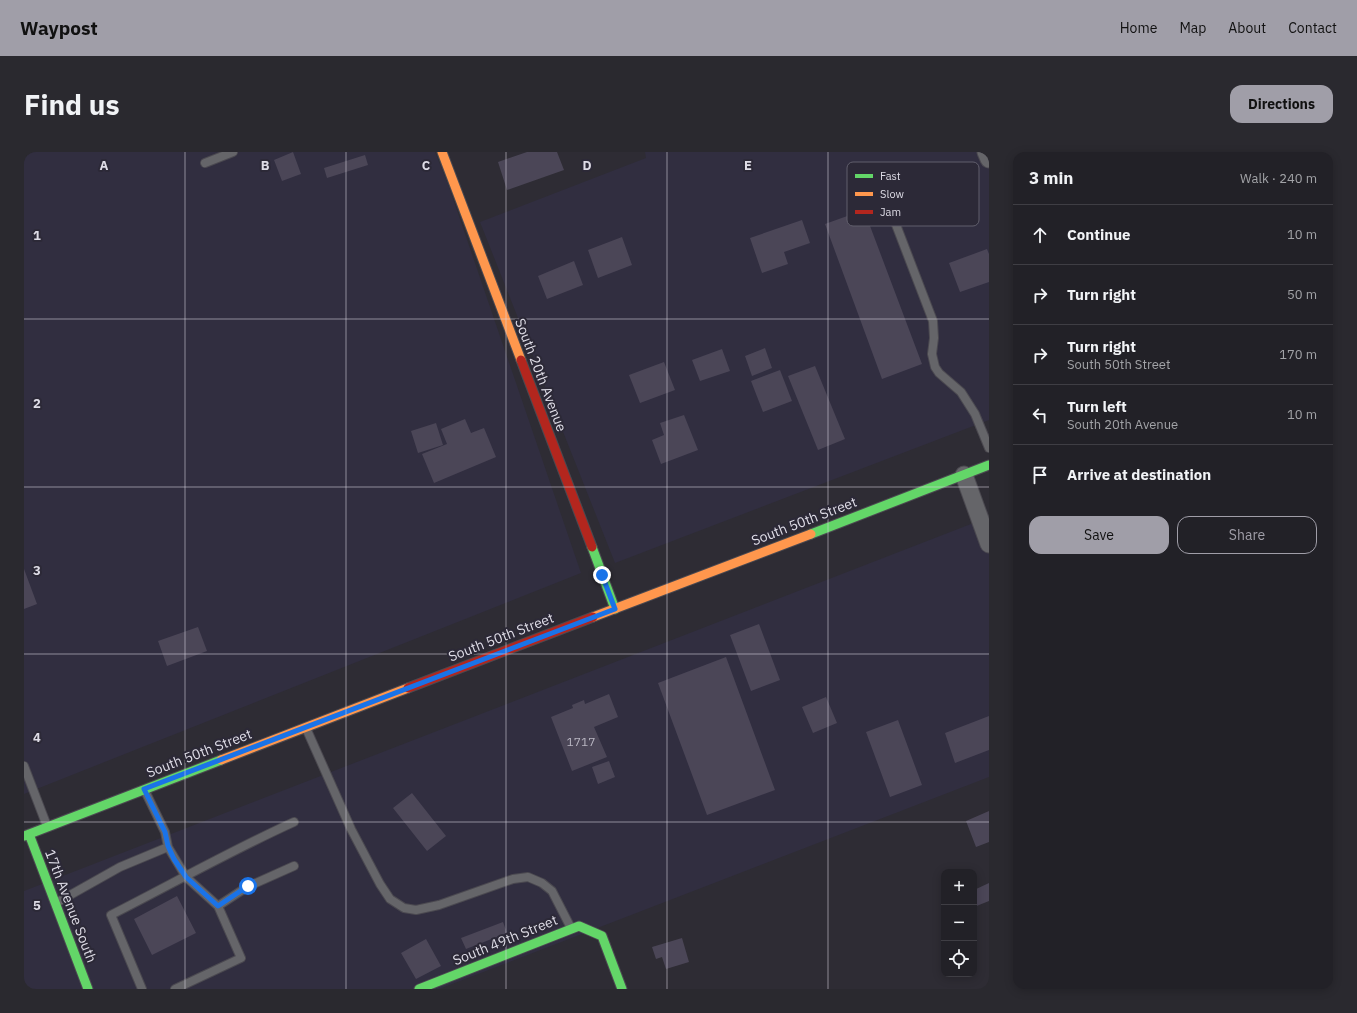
<!DOCTYPE html>
<meta charset="utf-8">
<style>
:root{--surface:#222127;--page:#2a292f;--text:#f1f3f6;--muted:#a2a3a7;--line:#3f3e44;--accent:#a09ea8}
body{margin:0;font-family:"IBM Plex Sans",sans-serif;background:var(--page);color:var(--text)}
.controls{position:absolute;right:12px;bottom:12px;display:grid;overflow:hidden;border-radius:8px;box-shadow:0 2px 10px #0003}
.controls button{width:36px;height:36px;display:grid;place-items:center;padding:0;border:0;border-bottom:1px solid var(--line);background:var(--surface);color:var(--text);font:20px sans-serif}
.stop{position:absolute;width:12px;height:12px;margin:-9px;border:3px solid #1a73e8;border-radius:50%;background:#fff}
.stop.end{background:#1a73e8;border-color:#fff;box-shadow:0 1px 4px #0008}
.list{margin:0;padding:0;list-style:none}
h2{display:flex;justify-content:space-between;align-items:center;height:52px;margin:0;padding:0 16px;font-size:17px}
h2 small{font-size:13px;font-weight:400;color:var(--muted)}
.list li{display:grid;grid-template-columns:26px 1fr auto;gap:12px;align-items:center;box-sizing:border-box;height:60px;padding:0 16px;border-top:1px solid var(--line)}
.list b{display:block;font-size:15px;white-space:nowrap}
.list p{margin:0;font-size:13px;white-space:nowrap;color:var(--muted)}
.list em{font-size:13px;font-style:normal;color:var(--muted)}
.actions{display:flex;gap:8px;padding:12px 16px}
.actions a{flex:1;padding:9px 0;border:1px solid var(--accent);border-radius:12px;text-align:center;font-size:14px;color:var(--accent)}
.actions .main{background:var(--accent);color:#111}
.icon{flex:none;width:22px;height:22px;fill:none;stroke:currentColor;stroke-width:2;stroke-linecap:round;stroke-linejoin:round}
.map{position:relative;flex:none;width:965px;height:837px;overflow:hidden;border-radius:12px}
header{display:flex;align-items:center;gap:24px;box-sizing:border-box;height:56px;padding:0 20px;background:var(--accent);color:#111}
header strong{font-size:19px}
nav{display:flex;gap:22px;margin-inline-start:auto;font-size:14px}
.intro{display:flex;align-items:center;justify-content:space-between;box-sizing:border-box;height:96px;padding:0 24px}
h1{margin:0;font-size:28px}
.button{padding:10px 18px;border-radius:12px;background:var(--accent);color:#111;font-size:14px;font-weight:700}
main{display:flex;gap:24px;padding:0 24px}
aside{flex:1;background:var(--surface);border-radius:12px;box-shadow:0 2px 10px #0003}
.map>svg:first-child{display:block}
</style>
<header>
<strong>Waypost</strong>
<nav><a>Home</a><a>Map</a><a>About</a><a>Contact</a></nav>
</header>
<div class="intro"><h1>Find us</h1><a class="button">Directions</a></div>
<main>
<div class="map">
<svg width="965" height="837" viewBox="0 0 965 837">
<rect width="100%" height="100%" fill="#2e2c34"/>
<!-- built -->
<path fill="#312e40" d="M0,0H411L425,35L557,421L0,642Z
M621,0H965V268L591,411L456,70L622,6Z
M965,365V625L415,837H0V739Z"/>
<!-- building -->
<path fill="#4b4657" d="M269,0L277,22L258,29L250,8Z
M503,0H533L540,18L483,38L474,10Z
M341,3L344,13L303,26L300,16Z
M840,58L898,212L858,227L801,72Z
M778,68L786,91L760,100L764,112L738,121L726,86Z
M598,85L608,113L574,126L564,98Z
M963,97L965,102V130L936,140L925,111Z
M550,109L559,133L523,147L514,124Z
M741,196L748,216L728,224L721,204Z
M698,197L706,219L676,229L668,208Z
M640,210L651,238L616,251L605,223Z
M791,214L821,287L794,298L764,224Z
M756,218L768,249L739,260L727,229Z
M660,263L674,298L637,312L628,288L640,283L636,271Z
M441,267L447,281L460,276L472,305L410,331L398,302L423,292L417,277Z
M412,271L419,293L394,301L387,279Z
M0,417L13,452L0,457Z
M735,472L756,528L727,539L706,483Z
M174,475L183,499L143,514L134,489Z
M702,505L751,638L683,663L634,531Z
M585,542L594,565L570,575L583,605L548,619L527,565L549,556L548,553L560,548L561,552Z
M802,545L813,571L789,581L778,555Z
M965,564V598L931,611L921,581Z
M874,568L898,633L866,645L842,580Z
M585,609L591,625L574,632L568,615Z
M388,641L422,684L403,699L369,656Z
M965,659V690L952,695L942,669Z
M965,731V749L950,755V738Z
M153,744L172,781L128,803L110,767Z
M479,770L483,781L442,797L437,786Z
M658,786L665,810L642,817L638,805L632,807L628,795Z
M402,787L417,814L392,827L377,801Z"/>
<g fill="none" stroke-linecap="round" stroke-linejoin="round">
<defs>
<path id="lane" d="M181,11L209,0
M866,57L909,169L910,186L908,202L911,215L915,221L937,240L951,262L965,296
M282,576L327,677L356,732L366,747L380,756L392,758L415,753L489,727L504,725L518,731L528,739L547,776
M0,614L23,674
M144,695L162,725L194,754L217,806L151,837
M32,751L96,715L144,695L141,680L121,639
M194,754L223,735L270,714
M118,837L87,763C148,732 208,698 270,670"/>
<path id="street" d="M962,0L965,7
M940,323L965,392"/>
<path id="fast" d="M787,382L965,313
M568,395L591,457
M5,682L64,837
M0,684L197,608
M395,837L555,774L578,784L598,837"/>
<path id="slow" d="M418,0L497,208
M569,465L787,382
M197,608L384,536"/>
<path id="jam" d="M497,208L568,395
M384,536L569,465"/>
</defs>
<!-- lane casing -->
<use href="#lane" stroke="#4b4950" stroke-width="10"/>
<!-- street casing -->
<use href="#street" stroke="#4b4950" stroke-width="19"/>
<!-- fast casing -->
<use href="#fast" stroke="#4b4950" stroke-width="11"/>
<!-- slow casing -->
<use href="#slow" stroke="#4b4950" stroke-width="11"/>
<!-- jam casing -->
<use href="#jam" stroke="#4b4950" stroke-width="11"/>
<!-- lane -->
<use href="#lane" stroke="#656569" stroke-width="8"/>
<!-- street -->
<use href="#street" stroke="#656569" stroke-width="17"/>
<!-- fast -->
<use href="#fast" stroke="#63d668" stroke-width="9"/>
<!-- slow -->
<use href="#slow" stroke="#ff974d" stroke-width="9"/>
<!-- jam -->
<use href="#jam" stroke="#b3261e" stroke-width="9"/>
</g>
<g fill="none" stroke-linecap="round" stroke-linejoin="round">
<!-- route -->
<path stroke="#1a73e8" stroke-width="5" d="M224,734L194,754L162,725L150,707L144,694L141,680L120,637L591,457L578,423"/>
</g>
<!-- grid -->
<path fill="none" stroke="#dedce6" stroke-width="1" stroke-opacity="0.55" d="M161,0V837M322,0V837M482,0V837M643,0V837M804,0V837M0,167H965M0,335H965M0,502H965M0,670H965"/>
<g text-anchor="middle" stroke-width="4" stroke-linejoin="round" paint-order="stroke">
<!-- number labels -->
<g font-size="12" fill="#b9b6c2">
<text x="557" y="594">1717</text>
</g>
<!-- street labels -->
<g font-size="14" fill="#dedce6" stroke="#2c2937">
<text transform="translate(517 223) rotate(69)" y="5">South 20th Avenue</text>
<text transform="translate(780 369) rotate(-21)" y="5">South 50th Street</text>
<text transform="translate(477 485) rotate(-21)" y="5">South 50th Street</text>
<text transform="translate(175 601) rotate(-21)" y="5">South 50th Street</text>
<text transform="translate(47 754) rotate(69)" y="5">17th Avenue South</text>
<text transform="translate(481 788) rotate(-22)" y="5">South 49th Street</text>
</g>
</g>
<!-- legend -->
<rect x="823" y="10" width="132" height="64" rx="6" fill="#2c2937" stroke="#615f6c" stroke-width="1"/>
<rect x="831" y="22" width="18" height="4" fill="#63d668"/>
<rect x="831" y="40" width="18" height="4" fill="#ff974d"/>
<rect x="831" y="58" width="18" height="4" fill="#b3261e"/>
<g font-size="11" fill="#dedce6">
<text x="856" y="28">Fast</text>
<text x="856" y="46">Slow</text>
<text x="856" y="64">Jam</text>
</g>
<g font-size="13" text-anchor="middle" font-weight="bold" fill="#dedce6" stroke="#2c2937" stroke-width="4" stroke-linejoin="round" paint-order="stroke">
<text x="80" y="18">A</text>
<text x="241" y="18">B</text>
<text x="402" y="18">C</text>
<text x="563" y="18">D</text>
<text x="724" y="18">E</text>
<text x="13" y="88">1</text>
<text x="13" y="256">2</text>
<text x="13" y="423">3</text>
<text x="13" y="590">4</text>
<text x="13" y="758">5</text>
</g>
</svg>
<div class="controls">
<button>+</button>
<button>−</button>
<button><svg class="icon" aria-label="locate" viewBox="0 0 24 24"><circle cx="12" cy="12" r="6"/><path d="M12 2v4M12 18v4M2 12h4M18 12h4"/></svg></button>
</div>
<div class="stop" style="left:224px;top:734px"></div>
<div class="stop end" style="left:578px;top:423px"></div>
</div>
<aside>
<h2>3 min<small>Walk · 240 m</small></h2>
<ul class="list">
<li><svg class="icon" aria-label="ahead" viewBox="0 0 24 24"><path d="M12 20V5M6 11l6-6 6 6"/></svg><div><b>Continue</b></div><em>10 m</em></li>
<li><svg class="icon" aria-label="right" viewBox="0 0 24 24"><path d="M7 20v-9h11M14 6l5 5-5 5"/></svg><div><b>Turn right</b></div><em>50 m</em></li>
<li><svg class="icon" aria-label="right" viewBox="0 0 24 24"><path d="M7 20v-9h11M14 6l5 5-5 5"/></svg><div><b>Turn right</b><p>South 50th Street</p></div><em>170 m</em></li>
<li><svg class="icon" aria-label="left" viewBox="0 0 24 24"><path d="M17 20v-9H6M10 6l-5 5 5 5"/></svg><div><b>Turn left</b><p>South 20th Avenue</p></div><em>10 m</em></li>
<li><svg class="icon" aria-label="arrive" viewBox="0 0 24 24"><path d="M6 21V4h12l-3 4 3 4H6"/></svg><div><b>Arrive at destination</b></div></li>
</ul>
<div class="actions"><a class="main">Save</a><a>Share</a></div>
</aside>
</main>
